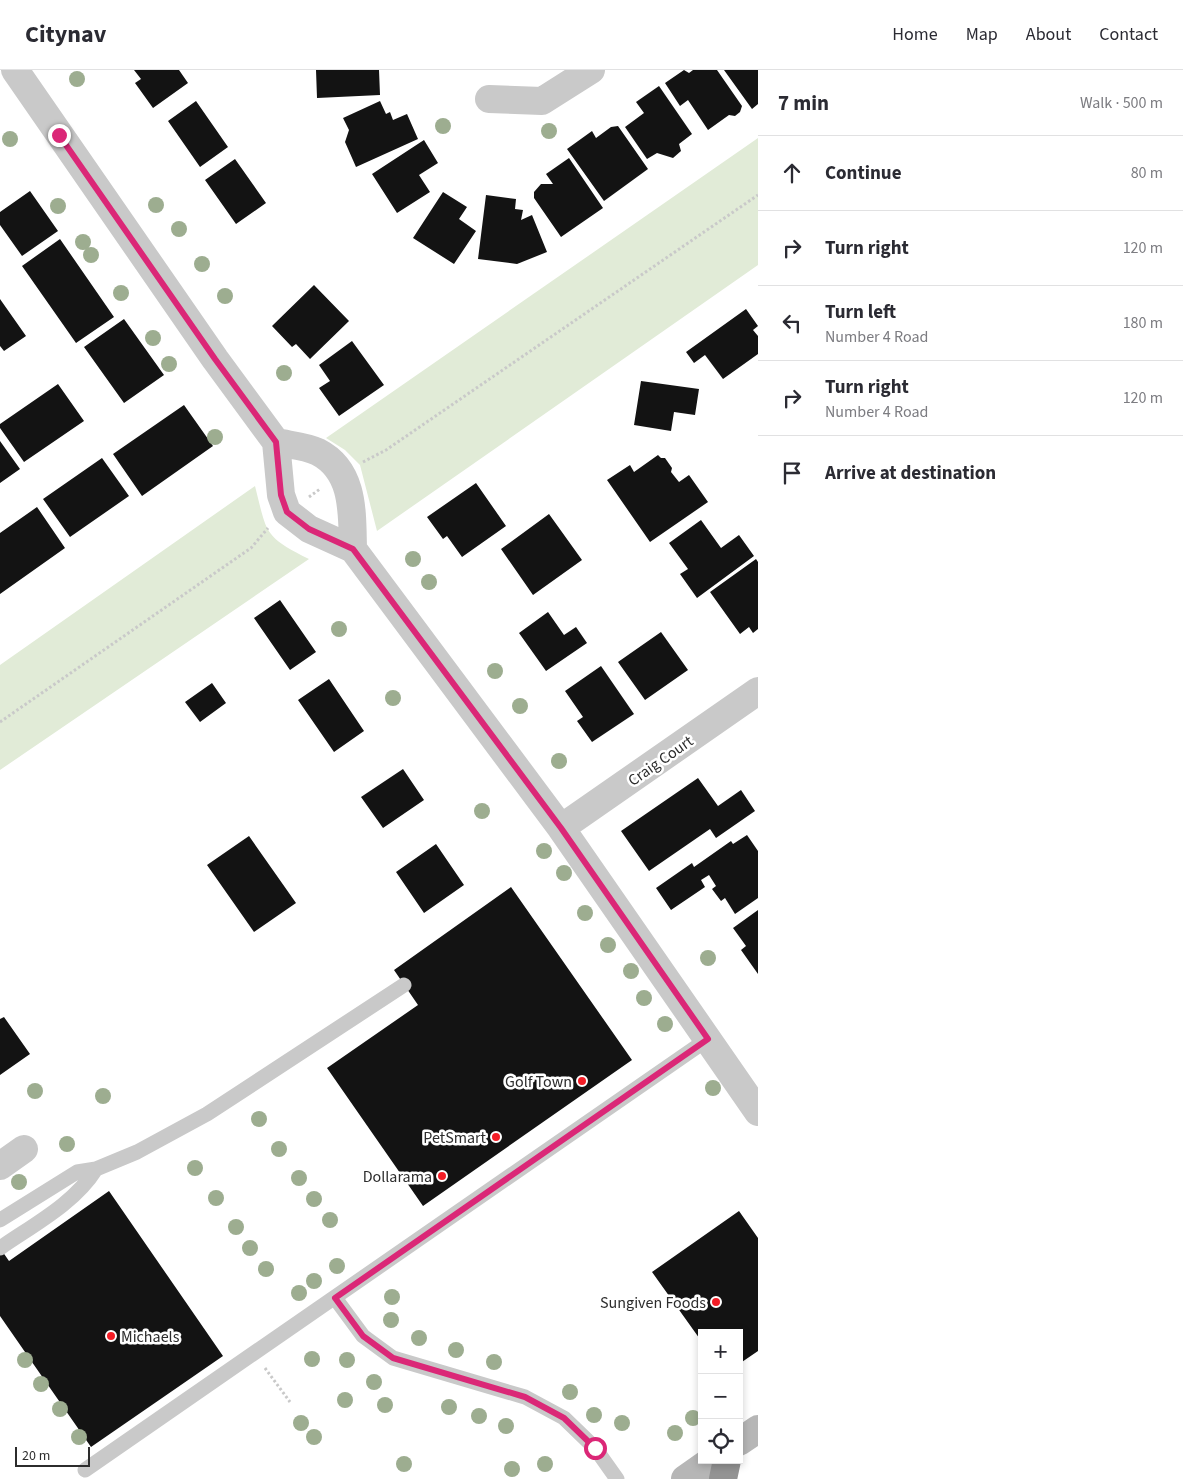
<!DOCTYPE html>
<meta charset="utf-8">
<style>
:root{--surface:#fff;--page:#f7f7f7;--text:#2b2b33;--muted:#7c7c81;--line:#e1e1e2}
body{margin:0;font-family:"Source Sans 3",sans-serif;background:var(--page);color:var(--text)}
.controls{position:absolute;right:15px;bottom:15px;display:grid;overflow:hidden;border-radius:0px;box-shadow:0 2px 8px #0003}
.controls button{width:45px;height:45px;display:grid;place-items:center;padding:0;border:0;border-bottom:1px solid var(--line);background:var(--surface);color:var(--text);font:25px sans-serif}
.scale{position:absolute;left:15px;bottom:12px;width:75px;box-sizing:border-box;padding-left:5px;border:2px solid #2c2c2c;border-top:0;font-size:14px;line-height:18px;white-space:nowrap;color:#2c2c2c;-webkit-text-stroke:4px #fff;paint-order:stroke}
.stop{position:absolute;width:15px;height:15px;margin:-11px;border:4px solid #db2777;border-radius:50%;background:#fff}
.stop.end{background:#db2777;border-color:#fff;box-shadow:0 1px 5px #0008}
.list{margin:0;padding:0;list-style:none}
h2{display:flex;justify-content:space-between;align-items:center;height:65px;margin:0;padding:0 20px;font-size:21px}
h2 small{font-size:16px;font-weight:400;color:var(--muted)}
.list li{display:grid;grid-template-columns:32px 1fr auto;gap:15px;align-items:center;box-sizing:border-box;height:75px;padding:0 20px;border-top:1px solid var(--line)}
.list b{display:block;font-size:19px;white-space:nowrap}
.list p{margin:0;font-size:16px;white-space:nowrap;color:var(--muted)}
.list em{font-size:16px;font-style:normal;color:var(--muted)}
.icon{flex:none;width:28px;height:28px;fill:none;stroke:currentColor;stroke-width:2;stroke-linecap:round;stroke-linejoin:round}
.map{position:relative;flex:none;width:758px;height:1409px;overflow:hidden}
header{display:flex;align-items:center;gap:30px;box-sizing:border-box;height:70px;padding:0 25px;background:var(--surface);border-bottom:1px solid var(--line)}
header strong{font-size:24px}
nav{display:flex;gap:28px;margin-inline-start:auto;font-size:18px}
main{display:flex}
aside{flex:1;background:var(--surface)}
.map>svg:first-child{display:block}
</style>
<header>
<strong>Citynav</strong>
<nav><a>Home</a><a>Map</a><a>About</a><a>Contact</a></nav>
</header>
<main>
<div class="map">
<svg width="758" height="1409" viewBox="0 0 758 1409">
<rect width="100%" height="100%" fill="#fff"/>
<!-- green -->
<path fill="#e1ebd7" d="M758,68V195L377,461L360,395L345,380L326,368Z
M255,416C267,463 263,466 309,489L0,700V595Z"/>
<!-- building -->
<path fill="#131313" d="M134,0H179L188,13L153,38L135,13L141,9Z
M316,0H379L380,25L317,28Z
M684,0L689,3L693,0H717L742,36L740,42L735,46L729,45L708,60L688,30L680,36L665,13Z
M724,0H758V34L752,39Z
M659,16L692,64L679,74L681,81L673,88L657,83L647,89L625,57L644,43L636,32Z
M196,31L228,77L200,97L168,51Z
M380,31L386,44L390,42L393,50L407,44L418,69L356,97L345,72L349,60L343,48Z
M618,56L648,99L604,131L567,79L592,61L596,68L611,57Z
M424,70L438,93L419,105L430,122L397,143L372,104Z
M569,88L603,138L561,167L534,128V122L541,114H553L546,104Z
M235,89L266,133L236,154L205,110Z
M30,121L58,161L22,186L0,155V142Z
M443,122L467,137L459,149L476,161L454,194L413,168Z
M486,125L516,129L515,139L523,140L521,150L532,145L547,182L517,194L478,189Z
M60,169L114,247L76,273L22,196Z
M314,215L349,251L310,289L296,274L292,277L272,256Z
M0,229L26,266L4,281L0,276Z
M746,239L758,256L753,260L758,266V284L723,309L705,285L694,293L686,282Z
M124,249L164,305L124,333L84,277Z
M352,271L384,315L339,346L319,318L330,311L319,295Z
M641,311L699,319L695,345L674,342L671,361L634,355Z
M58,314L84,351L24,392L0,358V354Z
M184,335L213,376L142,426L113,384Z
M0,371L20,399L0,413Z
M658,385L661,388H665L672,398L671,402L679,412L689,405L708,432L650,472L607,410L630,395L634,402Z
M102,388L129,426L70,467L43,429Z
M476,413L506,456L462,487L447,466L443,469L427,447Z
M37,437L65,478L0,524V463Z
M549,444L582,490L533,525L501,479Z
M701,450L721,478L739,465L754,486L697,528L680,504L688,499L669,473Z
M756,489L758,492V559L753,563L749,557L740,564L710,522Z
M280,530L316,582L290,600L254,548Z
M548,542L564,565L576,557L587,573L546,601L519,563Z
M661,562L688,600L645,630L618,592Z
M601,596L634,644L592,672L577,651L583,647L565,621Z
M329,609L364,661L334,682L298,630Z
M212,613L226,633L200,652L185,632Z
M403,699L424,730L383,758L361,727Z
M698,708L718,736L741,720L755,741L716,768L710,759L649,801L621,761Z
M747,765L758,781V828L735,844L725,828L721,831L712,819L716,816L709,805L701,810L705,817L671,840L656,818L692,793L694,797L731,771L733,774Z
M249,766L296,833L254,862L207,795Z
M436,774L464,815L424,843L396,802Z
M511,817L632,990L423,1136L327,998L418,935L394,900Z
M758,840V904L741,880L746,876L733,858Z
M4,947L30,984L0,1005V949Z
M109,1121L223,1286L91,1377L0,1246V1178L9,1191Z
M739,1141L758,1168V1281L739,1294V1263H702V1272L652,1202Z"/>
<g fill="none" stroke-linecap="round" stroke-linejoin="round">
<!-- path -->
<path stroke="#c9c9c9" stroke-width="3" stroke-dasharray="2.5 2.5" stroke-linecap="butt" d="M363,392L386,380L758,125
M309,427L320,419
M0,652L251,478L268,458
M265,1298L290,1332"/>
<!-- lane -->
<path stroke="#c9c9c9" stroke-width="15" d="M0,1150L77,1102L96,1099L137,1082L207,1044L404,915
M0,1178C33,1155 74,1134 96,1099
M335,1228L363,1266L393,1288L525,1327L564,1348L595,1378L617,1409
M85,1400L708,969"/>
<!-- street -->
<path stroke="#c9c9c9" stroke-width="28" d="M15,0L215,289L276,372L281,425L287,442L309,459L353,479L561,758L758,1042
M489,29L542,31L591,0
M276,372C289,375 306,376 318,382C355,401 352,444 353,479
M561,758L758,621
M0,1096L24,1079"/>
<!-- secondary -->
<path stroke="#b6b6b6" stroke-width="28" d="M739,1372L758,1359
M685,1409L712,1390"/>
<!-- highway -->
<path stroke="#939393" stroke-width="28" d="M723,1409L727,1390"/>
</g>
<!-- trees -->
<g fill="#9dad90">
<circle cx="77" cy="9" r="8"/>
<circle cx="443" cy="56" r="8"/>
<circle cx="549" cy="61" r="8"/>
<circle cx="10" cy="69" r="8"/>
<circle cx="156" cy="135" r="8"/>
<circle cx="58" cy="136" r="8"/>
<circle cx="179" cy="159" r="8"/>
<circle cx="83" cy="172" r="8"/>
<circle cx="91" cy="185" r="8"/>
<circle cx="202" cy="194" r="8"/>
<circle cx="121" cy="223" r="8"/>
<circle cx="225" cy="226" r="8"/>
<circle cx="153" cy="268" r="8"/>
<circle cx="169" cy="294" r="8"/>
<circle cx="284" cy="303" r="8"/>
<circle cx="215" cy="367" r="8"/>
<circle cx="413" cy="489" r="8"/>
<circle cx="429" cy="512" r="8"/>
<circle cx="339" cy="559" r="8"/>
<circle cx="495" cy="601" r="8"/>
<circle cx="393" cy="628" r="8"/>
<circle cx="520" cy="636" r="8"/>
<circle cx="559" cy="691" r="8"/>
<circle cx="482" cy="741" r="8"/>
<circle cx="544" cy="781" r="8"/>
<circle cx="564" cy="803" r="8"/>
<circle cx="585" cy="843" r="8"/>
<circle cx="608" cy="875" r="8"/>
<circle cx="708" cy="888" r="8"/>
<circle cx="631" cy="901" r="8"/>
<circle cx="644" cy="928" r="8"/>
<circle cx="665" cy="954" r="8"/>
<circle cx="713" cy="1018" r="8"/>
<circle cx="35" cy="1021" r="8"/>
<circle cx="103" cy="1026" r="8"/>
<circle cx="259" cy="1049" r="8"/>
<circle cx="67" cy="1074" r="8"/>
<circle cx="279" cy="1079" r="8"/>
<circle cx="195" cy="1098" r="8"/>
<circle cx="299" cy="1108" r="8"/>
<circle cx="19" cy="1112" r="8"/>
<circle cx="216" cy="1128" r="8"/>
<circle cx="314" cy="1129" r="8"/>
<circle cx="330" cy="1150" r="8"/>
<circle cx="236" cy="1157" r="8"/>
<circle cx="250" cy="1178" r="8"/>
<circle cx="337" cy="1196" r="8"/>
<circle cx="266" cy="1199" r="8"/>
<circle cx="314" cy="1211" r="8"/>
<circle cx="299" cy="1223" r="8"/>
<circle cx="392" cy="1227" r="8"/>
<circle cx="391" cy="1250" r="8"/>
<circle cx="419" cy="1268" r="8"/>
<circle cx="456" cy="1280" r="8"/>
<circle cx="312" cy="1289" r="8"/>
<circle cx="25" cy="1290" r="8"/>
<circle cx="347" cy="1290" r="8"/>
<circle cx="494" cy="1292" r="8"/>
<circle cx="374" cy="1312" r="8"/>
<circle cx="41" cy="1314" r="8"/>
<circle cx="570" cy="1322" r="8"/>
<circle cx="345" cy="1330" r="8"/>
<circle cx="385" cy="1335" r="8"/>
<circle cx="449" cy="1337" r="8"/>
<circle cx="60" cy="1339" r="8"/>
<circle cx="594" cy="1345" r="8"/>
<circle cx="479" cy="1346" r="8"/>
<circle cx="693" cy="1348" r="8"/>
<circle cx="301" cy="1353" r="8"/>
<circle cx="622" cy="1353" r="8"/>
<circle cx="506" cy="1356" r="8"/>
<circle cx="675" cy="1363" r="8"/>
<circle cx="79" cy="1367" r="8"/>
<circle cx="314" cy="1367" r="8"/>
<circle cx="404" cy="1394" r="8"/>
<circle cx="545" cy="1394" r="8"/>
<circle cx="512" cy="1399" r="8"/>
</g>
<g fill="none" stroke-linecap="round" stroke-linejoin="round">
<!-- route -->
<path stroke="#db2777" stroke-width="6" d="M59,65L215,289L276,372L281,425L287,442L309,459L353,479L561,758L708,969L335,1228L363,1266L393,1288L525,1327L564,1348L595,1378"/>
</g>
<!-- markers -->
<g fill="#f31d26" stroke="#fff" stroke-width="2">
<circle cx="582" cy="1011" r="5"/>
<circle cx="496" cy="1067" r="5"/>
<circle cx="442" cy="1106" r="5"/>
<circle cx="716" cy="1232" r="5"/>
<circle cx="111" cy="1266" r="5"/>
</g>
<g text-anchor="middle" stroke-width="5" stroke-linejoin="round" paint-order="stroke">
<!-- street labels -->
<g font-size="16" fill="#2c2c2c" stroke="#fff">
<text transform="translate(660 690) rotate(-35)" y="6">Craig Court</text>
</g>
<!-- poi labels -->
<g font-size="16" fill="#2c2c2c" stroke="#fff" text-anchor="end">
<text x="572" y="1017">Golf Town</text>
<text x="486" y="1073">PetSmart</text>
<text x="432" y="1112">Dollarama</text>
<text x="706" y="1238">Sungiven Foods</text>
<text x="121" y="1272" text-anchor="start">Michaels</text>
</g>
</g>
</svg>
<div class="controls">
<button>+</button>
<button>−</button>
<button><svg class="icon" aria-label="locate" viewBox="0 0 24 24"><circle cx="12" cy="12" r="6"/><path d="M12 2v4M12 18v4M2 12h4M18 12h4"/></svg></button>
</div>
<div class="scale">20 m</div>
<div class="stop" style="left:595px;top:1378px"></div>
<div class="stop end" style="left:59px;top:65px"></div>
</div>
<aside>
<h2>7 min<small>Walk · 500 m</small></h2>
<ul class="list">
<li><svg class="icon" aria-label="ahead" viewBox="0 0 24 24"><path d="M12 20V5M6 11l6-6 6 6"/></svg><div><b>Continue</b></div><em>80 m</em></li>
<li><svg class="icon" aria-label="right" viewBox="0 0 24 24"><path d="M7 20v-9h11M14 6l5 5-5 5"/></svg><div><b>Turn right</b></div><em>120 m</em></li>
<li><svg class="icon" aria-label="left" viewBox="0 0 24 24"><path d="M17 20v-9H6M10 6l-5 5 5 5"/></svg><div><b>Turn left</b><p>Number 4 Road</p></div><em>180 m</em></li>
<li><svg class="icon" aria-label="right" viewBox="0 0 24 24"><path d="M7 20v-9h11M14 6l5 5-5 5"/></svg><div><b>Turn right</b><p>Number 4 Road</p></div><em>120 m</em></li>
<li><svg class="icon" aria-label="arrive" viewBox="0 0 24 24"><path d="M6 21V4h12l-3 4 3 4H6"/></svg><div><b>Arrive at destination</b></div></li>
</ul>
</aside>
</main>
